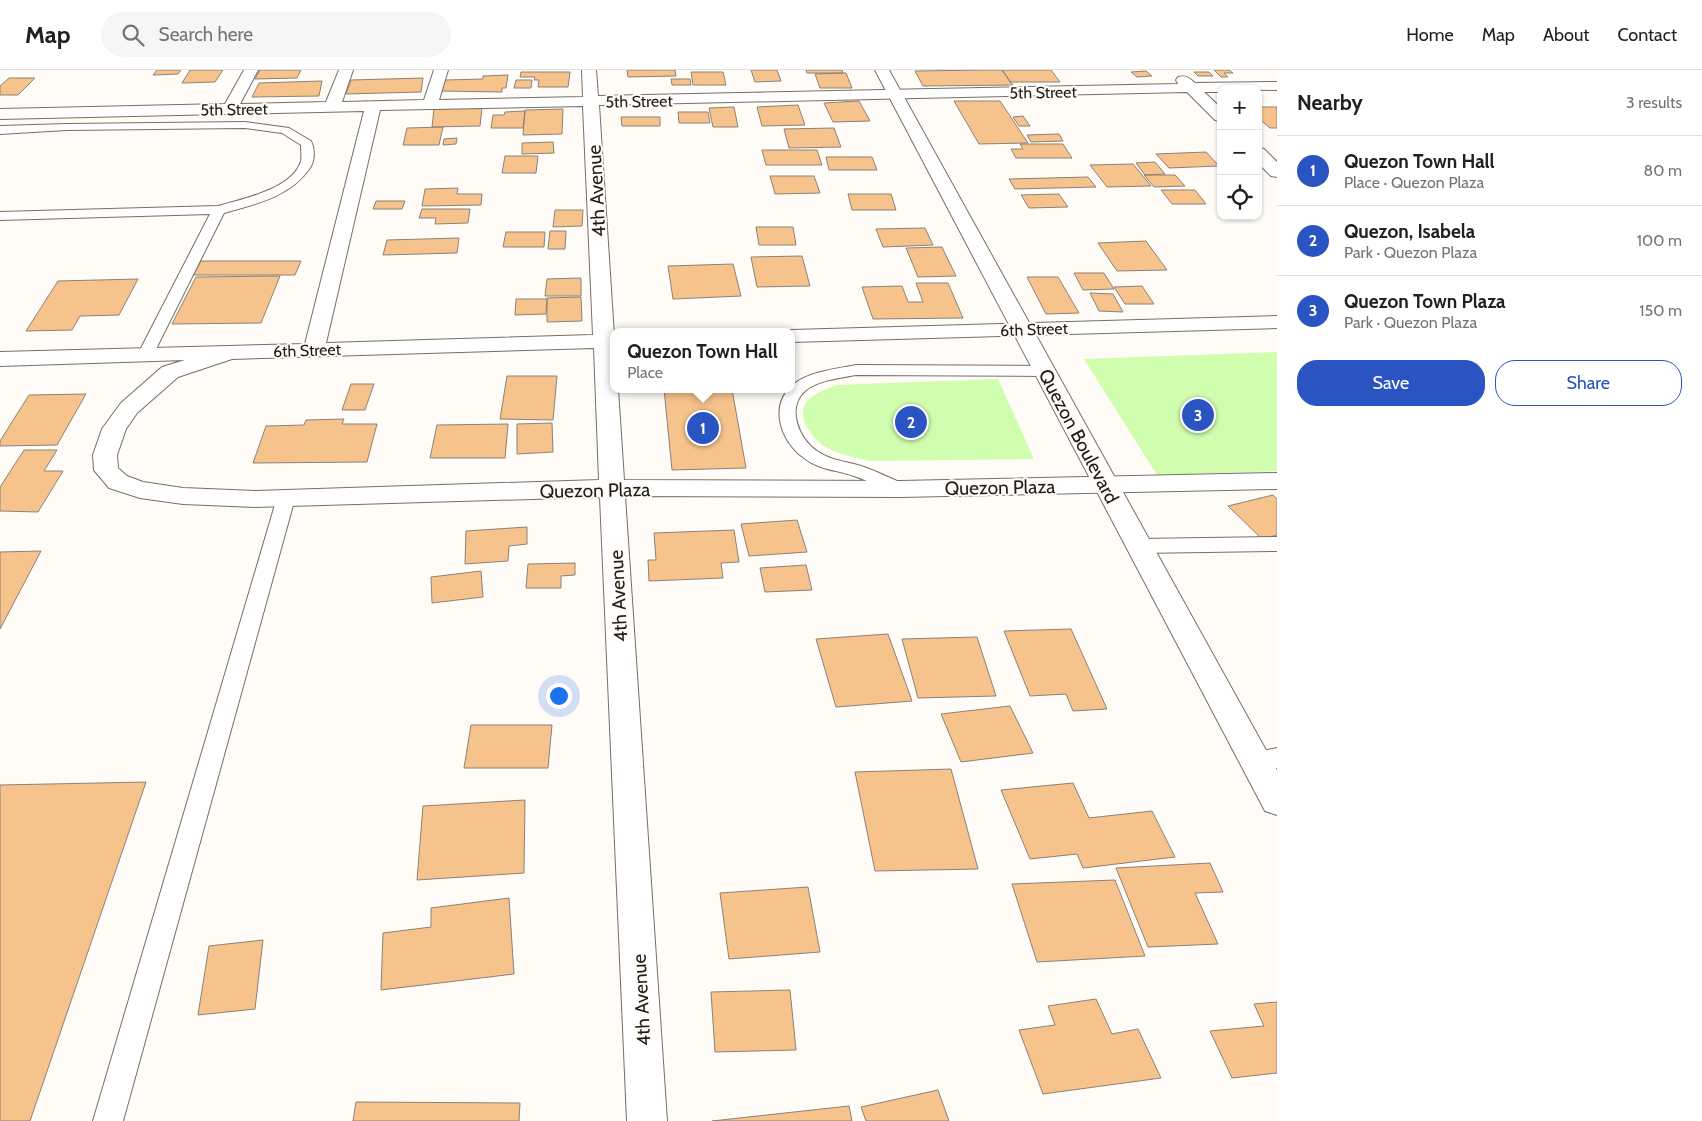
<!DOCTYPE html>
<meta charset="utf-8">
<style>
:root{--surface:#fff;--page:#f6f6f6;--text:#202124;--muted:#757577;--line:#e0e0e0;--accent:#2954c2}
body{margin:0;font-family:Cabin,sans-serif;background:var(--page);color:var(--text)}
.controls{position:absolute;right:15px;top:15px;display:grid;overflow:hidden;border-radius:10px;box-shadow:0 1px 4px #0004}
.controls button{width:45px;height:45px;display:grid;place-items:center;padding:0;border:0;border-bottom:1px solid var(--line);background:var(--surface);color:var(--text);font:25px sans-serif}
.you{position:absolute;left:558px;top:625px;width:18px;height:18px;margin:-12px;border:4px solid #fff;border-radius:50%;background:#1a73e8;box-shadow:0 0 0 8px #1a73e833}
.badge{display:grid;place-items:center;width:32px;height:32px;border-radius:50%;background:var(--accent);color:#fff;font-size:16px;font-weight:700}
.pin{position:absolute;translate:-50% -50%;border:2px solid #fff;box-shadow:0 1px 5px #0006}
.popup{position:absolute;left:610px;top:258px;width:185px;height:65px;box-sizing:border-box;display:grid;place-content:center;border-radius:10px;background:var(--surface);filter:drop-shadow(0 1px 4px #0005);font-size:16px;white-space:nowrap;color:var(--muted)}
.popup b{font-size:19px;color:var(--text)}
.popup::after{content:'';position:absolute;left:50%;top:100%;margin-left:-10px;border:10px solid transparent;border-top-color:var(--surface)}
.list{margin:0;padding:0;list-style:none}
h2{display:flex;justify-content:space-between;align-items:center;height:65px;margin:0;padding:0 20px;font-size:21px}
h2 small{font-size:16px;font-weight:400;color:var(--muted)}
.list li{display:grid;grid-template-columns:32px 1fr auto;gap:15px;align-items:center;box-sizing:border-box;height:70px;padding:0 20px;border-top:1px solid var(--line)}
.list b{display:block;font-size:19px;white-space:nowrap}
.list p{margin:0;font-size:16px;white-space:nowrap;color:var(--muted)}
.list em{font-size:16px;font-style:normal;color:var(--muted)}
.actions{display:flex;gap:10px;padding:15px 20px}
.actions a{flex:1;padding:11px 0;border:1px solid var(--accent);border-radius:20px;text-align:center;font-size:18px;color:var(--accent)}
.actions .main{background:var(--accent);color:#fff}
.icon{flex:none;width:28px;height:28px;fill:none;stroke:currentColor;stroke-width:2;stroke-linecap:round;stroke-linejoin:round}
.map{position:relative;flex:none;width:1277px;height:1051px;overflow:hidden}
header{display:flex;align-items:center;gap:30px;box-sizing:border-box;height:70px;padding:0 25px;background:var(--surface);border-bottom:1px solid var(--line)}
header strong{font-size:24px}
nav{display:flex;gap:28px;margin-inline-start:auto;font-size:18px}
.search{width:350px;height:45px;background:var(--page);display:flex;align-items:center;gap:12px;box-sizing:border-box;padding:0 18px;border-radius:28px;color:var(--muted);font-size:19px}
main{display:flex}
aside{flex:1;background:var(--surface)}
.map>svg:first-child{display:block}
</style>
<header>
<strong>Map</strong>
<div class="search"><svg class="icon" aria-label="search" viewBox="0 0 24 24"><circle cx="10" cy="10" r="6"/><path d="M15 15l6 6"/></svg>Search here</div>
<nav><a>Home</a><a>Map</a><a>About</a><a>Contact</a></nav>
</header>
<main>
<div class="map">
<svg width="1277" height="1051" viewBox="0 0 1277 1051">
<rect width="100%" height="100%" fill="#fffbf6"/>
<!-- green -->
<path fill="#d0fdae" d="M1277,282V401L1157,405L1084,289Z
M998,309L1034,389L869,391C853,387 835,384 821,374C815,369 808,360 805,353C796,329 819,322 837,315Z"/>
<!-- building -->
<path fill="#f6c38d" stroke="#8b8279" d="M157,0H181L178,4L153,5Z
M190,0H223L215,12L182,13Z
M260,0H301L297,8L255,9Z
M627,0H675L676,6L628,7Z
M751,0H777L781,11L755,12Z
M806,0H842L843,3H807Z
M986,0H1002L1013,15L923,16L915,1Z
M1002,0H1051L1060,12H1010Z
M1214,0H1229L1233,3H1224L1228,7H1221Z
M1146,1L1152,6L1137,7L1131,2Z
M521,2H570L568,17H538L539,10H534L535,7H520Z
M691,2H723L726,15H693Z
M1194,2H1209L1213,6H1198Z
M846,3L852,18H820L815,4Z
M508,5L506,18H502V22L442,21L445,10L483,9V6Z
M9,8H35L18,25H0V16Z
M423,8L421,22L346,24L351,10Z
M671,9H690L691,15H672Z
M516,10H532L531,18H514Z
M322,11L319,26L252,27L259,13Z
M859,31L870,51L833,52L824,33Z
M954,31H1000L1028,73L979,74Z
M798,35L805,55L762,56L757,37Z
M734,37L738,57H713L709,38Z
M1258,37H1277V58H1270L1258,48Z
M482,38L480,56L432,57L434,39Z
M563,39L562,64L523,65L525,40Z
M525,41L523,58H491L493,45H504L505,42Z
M678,42H708L710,53H679Z
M1023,46L1030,56H1019L1013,47Z
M621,47H660V56H622Z
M443,57L439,75H403L407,58Z
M834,58L841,77L789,78L784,59Z
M1059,64L1063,71L1031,72L1027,65Z
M457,68L456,74L443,75L444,69Z
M553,72L554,83L522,84V73Z
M1020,74H1063L1072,88H1016L1011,79H1023Z
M762,80H817L822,95H766Z
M1206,82L1219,96L1169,98L1156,84Z
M505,86H538L536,103H502Z
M826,87H872L877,100H829Z
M1155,92L1165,104L1145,105L1136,93Z
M1133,94L1151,116L1107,117L1090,95Z
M1144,105H1175L1185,116L1154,117Z
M770,106H814L820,123L775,124Z
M1088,107L1096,117L1015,119L1009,109Z
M458,118L457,124H482L481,135L422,136L425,119Z
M1161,120H1195L1206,134H1172Z
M848,124H891L896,140H852Z
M1059,124L1068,137L1029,138L1021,125Z
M376,131H405L402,139H373Z
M422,139H470L468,153L435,154L436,148H419Z
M555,140H583L582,156L553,157Z
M756,157H793L796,175H759Z
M925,158L933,175L883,177L876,159Z
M550,161H566L565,179H548Z
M506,162H545L544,177H503Z
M459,168L457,183L383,185L387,170Z
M1146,171L1167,200L1117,201L1098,173Z
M942,177L956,206L918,207L906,178Z
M802,186L810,216L757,217L751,187Z
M201,191H301L295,205H193Z
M733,194L741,226L673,229L668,196Z
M1074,203H1104L1114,219L1083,220Z
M280,206L261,253L172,254L196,207Z
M1027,207H1058L1079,243L1046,244Z
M581,208V226H545L547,209Z
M138,209L119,245L80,246L72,260L26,261L58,211Z
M916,213H948L963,248L873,249L862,217L902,216L908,232H923Z
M1142,216L1154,234H1125L1114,217Z
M1090,223L1113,224L1123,242L1099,241Z
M581,227L582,251L547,252V228Z
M516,229H547L546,244L515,245Z
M507,306H557L553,350L500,349Z
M351,314H374L365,340H342Z
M664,319H732L746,398L672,400Z
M86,324L57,375L0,376V371L29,325Z
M344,349L342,354H377L367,392L253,393L266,356L304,355L306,350Z
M552,353L553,382L517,384V354Z
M508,354L505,388H430L437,355Z
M24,380H57L44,401H63L38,442L0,441V417Z
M1273,425L1277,429V465L1262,469L1228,436Z
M797,450L807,482L749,486L741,454Z
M527,457V474L509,476L508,491L465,494L466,461Z
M734,460L739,492L721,493L723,508L649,511L648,490H656L654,463Z
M41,481L0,559V482Z
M575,493V505L561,506V518H526L528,494Z
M806,495L812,520L765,522L760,498Z
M481,501L483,527L432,533L431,507Z
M1071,559L1107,639L1073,641L1066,624L1030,626L1004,561Z
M888,564L912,631L836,637L816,569Z
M977,567L996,626L918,628L902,569Z
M1010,636L1033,683L961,692L941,644Z
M471,655H552L548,698H464Z
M951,699L978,799L875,801L855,702Z
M146,712L30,1051H0V715Z
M1073,713L1089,748L1152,741L1175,787L1083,798L1077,784L1030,789L1001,720Z
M525,730L524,803L417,810L423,736Z
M1210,793L1223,822L1195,823L1218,874L1148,877L1116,798Z
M1115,810L1145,886L1037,892L1012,814Z
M808,817L820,882L729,889L720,823Z
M509,828L514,904L381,920L383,863L431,857V838Z
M263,870L255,939L198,945L209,876Z
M790,920L796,980L715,982L711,922Z
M1096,929L1112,964L1138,959L1161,1008L1043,1024L1019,960L1055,955L1048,936Z
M1277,932V1003L1232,1008L1210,961L1264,956L1254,934Z
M938,1020L949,1051H866L861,1037Z
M356,1032L520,1033L519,1051H353Z
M849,1036L852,1051H712Z"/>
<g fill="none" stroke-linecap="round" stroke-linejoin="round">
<defs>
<path id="lane" d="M245,52L289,58L311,71C315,79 315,90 310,98C290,127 256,134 224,143L152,287H140L138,284L210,144L0,150V142L218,136C242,129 293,119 301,91C302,86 301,80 301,75L282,63L245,58L67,60L0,64V56L67,54Z
M856,295L1044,296L1050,298L1052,301L1050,304L1044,306L856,305C840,308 818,310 805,321C786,338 799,369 817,381C831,391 847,391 864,397C878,402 892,409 906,415L909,419L906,423L900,425C884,421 870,411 854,406C837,400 819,400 804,388C779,370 769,334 794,314C811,301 836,299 856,295Z
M286,422L292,424L295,428L123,1051H93L277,428L280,424Z
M1277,467V481L1139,483L1132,481L1129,476L1132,471L1139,469Z
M1277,678V698L1255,701L1247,698L1244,691L1247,684Z"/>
<path id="street" d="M244,0H258L240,34L326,32L339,0H353L342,32L424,30L434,0H448L439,30L583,27L582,0H596L598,26L1178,14L1176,10L1178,7C1186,5 1189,8 1195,13L1277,12V20L1221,19V22H1204L1221,38V52L1215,50L1187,22L599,35L614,265V319H618L624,410L900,411L1277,403V419L900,427L625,426L667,1051H627L600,427L255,437L183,434L140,428L109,418L94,400L93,385L102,359L121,333L162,297L185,290L0,296V282L305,274L364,41L0,49V39L225,34ZM583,36L593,265L326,273L380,40ZM594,278L599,410L255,421L183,418L143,412L127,406L118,398L117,385L126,359L137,343L178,307L232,289Z
M1258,78L1264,79L1277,92V107L1271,106L1258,93Z
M1277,246V258L792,272V262H784L792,260Z"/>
<path id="highway" d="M875,0H889L1277,700V745L1265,741Z"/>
</defs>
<!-- lane casing -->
<use href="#lane" stroke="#776e65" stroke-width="2"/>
<!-- street casing -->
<use href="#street" stroke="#776e65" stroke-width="2"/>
<!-- highway casing -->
<use href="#highway" stroke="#776e65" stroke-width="2"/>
<!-- lane -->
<use href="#lane" fill="#fff" fill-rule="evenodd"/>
<!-- street -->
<use href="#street" fill="#fff" fill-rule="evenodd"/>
<!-- highway -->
<use href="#highway" fill="#fff" fill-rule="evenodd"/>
</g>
<g text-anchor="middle" stroke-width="4" stroke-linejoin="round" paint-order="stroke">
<!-- far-street labels -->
<g font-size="16" fill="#201c18" stroke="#fffbf6">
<text transform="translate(1043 22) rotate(-1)" y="6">5th Street</text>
<text transform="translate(639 31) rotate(-1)" y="6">5th Street</text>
<text transform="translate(234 39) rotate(-1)" y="6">5th Street</text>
<text transform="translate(1034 259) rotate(-2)" y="6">6th Street</text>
<text transform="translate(307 280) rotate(-2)" y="6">6th Street</text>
</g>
<!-- street labels -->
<g font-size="19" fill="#201c18" stroke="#fffbf6">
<text transform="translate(596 121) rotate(-93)" y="7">4th Avenue</text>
<text transform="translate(1079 366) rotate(62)" y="7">Quezon Boulevard</text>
<text transform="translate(1000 417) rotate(-1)" y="7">Quezon Plaza</text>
<text transform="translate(595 420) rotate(-1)" y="7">Quezon Plaza</text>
<text transform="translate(618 526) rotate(-93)" y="7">4th Avenue</text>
<text transform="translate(641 930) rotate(-93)" y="7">4th Avenue</text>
</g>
</g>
</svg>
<div class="controls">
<button>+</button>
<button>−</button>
<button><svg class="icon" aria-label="locate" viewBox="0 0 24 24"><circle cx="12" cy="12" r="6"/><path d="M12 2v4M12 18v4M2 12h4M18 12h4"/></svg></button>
</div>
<div class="you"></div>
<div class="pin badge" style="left:703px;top:358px">1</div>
<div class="popup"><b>Quezon Town Hall</b>Place</div>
<div class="pin badge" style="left:911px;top:352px">2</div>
<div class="pin badge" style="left:1198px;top:345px">3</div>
</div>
<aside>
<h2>Nearby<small>3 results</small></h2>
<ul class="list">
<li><span class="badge">1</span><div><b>Quezon Town Hall</b><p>Place · Quezon Plaza</p></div><em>80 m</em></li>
<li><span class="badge">2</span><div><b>Quezon, Isabela</b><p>Park · Quezon Plaza</p></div><em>100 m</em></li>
<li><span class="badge">3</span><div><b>Quezon Town Plaza</b><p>Park · Quezon Plaza</p></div><em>150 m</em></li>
</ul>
<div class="actions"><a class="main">Save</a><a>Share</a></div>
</aside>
</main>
